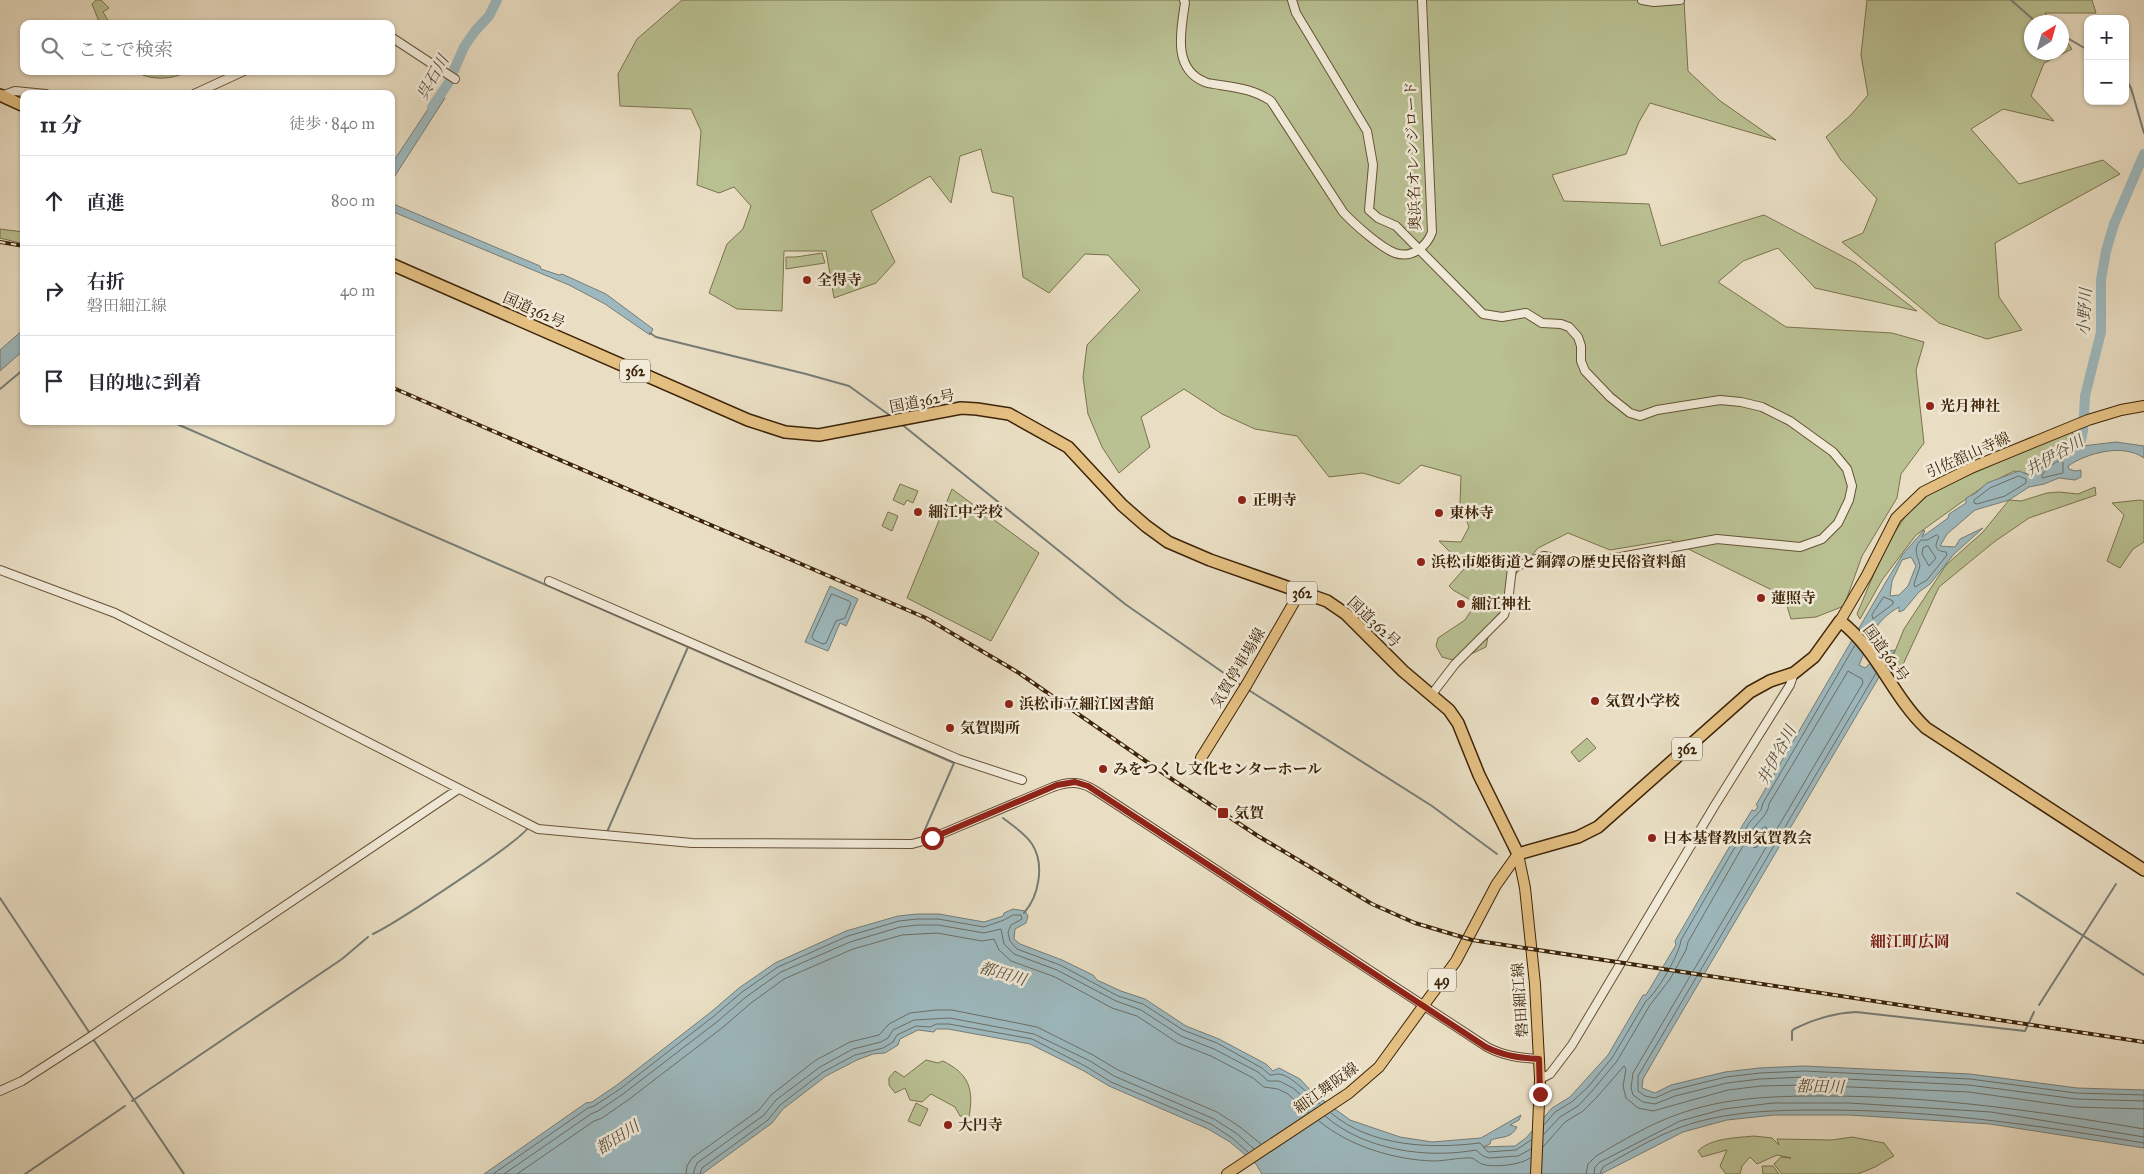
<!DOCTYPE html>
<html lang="ja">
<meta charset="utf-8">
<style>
:root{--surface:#fff;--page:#f7f7f7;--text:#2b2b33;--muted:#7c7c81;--line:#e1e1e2}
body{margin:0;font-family:"IM FELL Great Primer","Noto Serif JP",serif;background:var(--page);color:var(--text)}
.controls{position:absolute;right:15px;top:15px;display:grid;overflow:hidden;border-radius:10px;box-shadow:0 1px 4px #0004}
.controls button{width:45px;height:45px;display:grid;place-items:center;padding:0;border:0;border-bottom:1px solid var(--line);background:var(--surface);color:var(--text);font:25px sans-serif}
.compass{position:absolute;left:2024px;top:15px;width:45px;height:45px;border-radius:50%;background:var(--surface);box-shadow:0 1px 4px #0004;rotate:37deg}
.stop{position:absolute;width:15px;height:15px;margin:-11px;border:4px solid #8f2418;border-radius:50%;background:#fff}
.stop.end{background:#8f2418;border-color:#fff;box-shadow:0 1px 5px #0008}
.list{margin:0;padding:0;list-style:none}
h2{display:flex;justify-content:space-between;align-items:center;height:65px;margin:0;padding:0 20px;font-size:21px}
h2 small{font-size:16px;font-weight:400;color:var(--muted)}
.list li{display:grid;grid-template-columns:32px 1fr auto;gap:15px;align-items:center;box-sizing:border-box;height:90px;padding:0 20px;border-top:1px solid var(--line)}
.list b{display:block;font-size:19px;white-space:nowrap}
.list p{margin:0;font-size:16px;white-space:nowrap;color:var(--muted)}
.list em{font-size:16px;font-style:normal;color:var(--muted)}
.icon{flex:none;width:28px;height:28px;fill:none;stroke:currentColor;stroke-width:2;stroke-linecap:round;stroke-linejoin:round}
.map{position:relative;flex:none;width:2144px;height:1174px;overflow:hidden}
.search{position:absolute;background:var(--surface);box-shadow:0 1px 4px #0004;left:20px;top:20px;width:375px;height:55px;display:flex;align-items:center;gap:12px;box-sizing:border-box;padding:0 18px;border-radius:10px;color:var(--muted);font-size:19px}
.panel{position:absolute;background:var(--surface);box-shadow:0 1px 4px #0004;left:20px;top:90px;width:375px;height:335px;border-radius:10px}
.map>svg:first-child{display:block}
</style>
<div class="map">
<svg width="2144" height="1174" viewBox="0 0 2144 1174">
<rect width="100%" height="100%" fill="#e9dec3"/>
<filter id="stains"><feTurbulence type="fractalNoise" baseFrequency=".004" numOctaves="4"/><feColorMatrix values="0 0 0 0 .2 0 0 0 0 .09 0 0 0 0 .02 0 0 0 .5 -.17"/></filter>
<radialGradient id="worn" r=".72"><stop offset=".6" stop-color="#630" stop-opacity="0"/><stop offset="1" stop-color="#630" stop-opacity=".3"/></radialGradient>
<!-- green -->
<path fill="#b9c092" stroke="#7b724d" d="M96,0H101L109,8L103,12L110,24H100L92,4Z
M682,0H1684L1688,71L1719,100L1776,140L1650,103L1639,122L1626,154L1552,175L1564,201L1649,204L1661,246L1764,215L1855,263L1917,311L1815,288L1778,248L1743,261L1718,282L1786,327L1892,333L1924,342L1916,370L1924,443L1901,474L1897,498L1862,556L1844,606L1816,617L1791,619L1784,596L1670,540L1610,550L1568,533L1538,548L1516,574L1508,592L1505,607L1491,622L1486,647L1456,661L1442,657L1436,646L1438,638L1465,620L1476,603L1453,590L1449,586L1464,569L1460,562L1439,541L1461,542L1469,527L1460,503L1461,476L1421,465L1399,484L1363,473L1329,477L1297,436L1255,429L1222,414L1184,389L1141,417L1150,447L1119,473L1102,447L1088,414L1083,377L1087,345L1140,290L1108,255L1085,254L1049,293L1023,277L1013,197L992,192L981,149L960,156L951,203L930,176L871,211L895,262L876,283L834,298L826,251H784L782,311L737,309L709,293L727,244L743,229L751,206L734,187L719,193L697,185L701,131L691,109L620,106L618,74L637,39Z
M1867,0H2092L2096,13H2045L2052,22H2032V52H2062V35L2072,49L2044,63L2031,96L2054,121L2003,109L1971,129L2019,184L2103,160L2120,174L1995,243L1999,297L2022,330L1987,339L1939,323L1842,242L1863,233L1877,199L1841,160L1826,137L1851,115L1868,95L1861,55Z
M135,71H188C173,80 150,81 135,71Z
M0,229L24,232V244L0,238Z
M822,253L825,263L786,269V257H796Z
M2072,431L2075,439L2064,449L2045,460L2034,475L2014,471L1984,486L1916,535L1882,580L1860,619L1857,614L1886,545L1907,514L1932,491Z
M900,484L918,491L913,503L907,500L904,505L893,500Z
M2095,487L2096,495L2029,518L1994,542L1939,587L1900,671L1891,661L1904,629L1946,565L1983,532L2009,500L2021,501L2047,493L2059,492L2078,494Z
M952,489L1039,553L991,641L907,598Z
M2140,500L2144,501V542L2133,549L2120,568L2107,561L2124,515L2112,503Z
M888,512L898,516L892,531L882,526Z
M1587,738L1596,748L1579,762L1571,752Z
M926,1060L938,1063L943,1061C969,1074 974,1089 969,1117L960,1116L955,1107L931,1094L922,1102L910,1100L905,1088L895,1093L889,1085V1078L895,1071L904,1077Z
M916,1103L928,1109L920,1126L908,1121Z
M1754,1136L1772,1138L1779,1145L1777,1139L1832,1140L1852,1137L1884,1143L1894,1156L1875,1167L1858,1174H1782L1774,1164L1781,1157L1791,1158L1777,1155L1757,1164L1750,1157L1742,1166L1740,1174H1726L1720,1166L1727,1150L1702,1157L1698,1151C1711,1138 1735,1138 1754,1136Z
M1762,1166H1773L1779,1174H1763Z"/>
<!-- water -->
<path fill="#9db9bf" stroke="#777d76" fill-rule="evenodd" d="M436,97L445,98L391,182V165Z
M391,203L540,266L541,269L559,275L562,274L606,294L653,329L650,335L605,304L569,285L391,211Z
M24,329V350L0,371V350Z
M2116,442L2144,446V458C2123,443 2087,453 2068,466L2069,469L2075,471L2081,470V477L2075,480L2059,478L2044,484L2029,487L2009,500L1975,510L1947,534L1940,546L1955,547L1960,539L1983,528L1954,554L1930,584L1919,592L1904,610L1899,612V607C1872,623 1871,638 1859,665L1865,668L1882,652L1895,650L1666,1039L1643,1079L1642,1088L1655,1093L1671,1085L1725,1072L1759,1068L1804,1066L1970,1074L2077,1088L2144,1090V1148L1990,1124L1849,1115H1774L1727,1120L1683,1132L1601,1174H1262L1256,1164L1230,1142L1208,1129L1109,1086L1084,1071L1030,1044L948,1029H936L934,1032L918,1030L900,1039L898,1045L885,1053L873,1054L857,1060L826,1076L783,1109L772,1123L702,1174H484L586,1103L592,1102L617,1085L711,1012L739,988L775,963L846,931L898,916L917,914H939L984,922L1003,916L1004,913L1013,909L1025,911L1028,916L1026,923L1015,929L1014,939L1020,944L1062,960L1093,975L1097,980L1121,991L1145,999L1186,1026L1219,1039L1266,1064L1273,1071L1279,1068L1300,1079L1313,1093L1350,1120L1400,1137L1432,1142L1481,1138L1521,1115L1519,1120L1510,1125L1517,1127C1511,1139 1502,1136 1491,1140L1490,1144L1483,1147L1515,1146L1526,1138L1552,1108L1570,1097L1608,1055L1643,995H1646L1676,945L1675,941C1701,897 1725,852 1752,810L1755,811L1758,806L1756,805L1887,580L1903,554L1924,530L1925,531L1922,537L1948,518L1949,514L1966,503V498L1976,493L1987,483L2019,471L2032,476L2052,458L2060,455L2077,443L2082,446ZM1911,557L1916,566L1908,586L1899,595L1890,596L1892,581L1902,560Z
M830,586L858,599L846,626L840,623L828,651L805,642Z"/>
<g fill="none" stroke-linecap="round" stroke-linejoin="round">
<!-- shore -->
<path stroke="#6d6e64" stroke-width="1" d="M2061,460L2063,462V473L2042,478V475C2047,468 2053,463 2061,460Z
M2019,476L2026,479V483L2005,496L1977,504L1974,503V500L1990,488Z
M1937,535L1939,537C1934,546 1935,551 1946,552L1947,555L1927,580L1915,587L1914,584L1920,566C1918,556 1912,549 1921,540H1927Z
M1928,546L1936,558L1929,566L1922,554L1923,548Z
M832,594L849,601L851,603L845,618L836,621L826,643L823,644L814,640L812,637Z
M1884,597L1893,601V604L1873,619L1872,615Z
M1876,673L1638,1076V1091L1645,1096L1655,1098L1673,1090L1726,1077L1760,1073L1804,1071L1970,1079L2076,1093L2144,1095
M1766,827L1767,831L1757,847L1754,848L1753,845L1763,828Z
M1331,1113C1371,1147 1431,1149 1480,1143L1488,1152L1516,1150L1531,1140
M1325,1116C1364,1150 1426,1159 1476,1150L1483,1156L1489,1158L1518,1156L1531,1149
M1319,1121C1349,1146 1394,1160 1434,1161C1445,1161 1462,1157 1472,1158C1475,1159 1479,1163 1482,1164C1493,1168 1521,1165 1530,1158
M1544,1125L1555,1112L1573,1101L1588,1087L1612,1058L1646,1001C1657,993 1680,953 1681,940L1749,823L1761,810L1763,803L1855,645
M1544,1134L1560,1117L1578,1106L1592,1091L1617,1061L1650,1005L1670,979L1686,950L1688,942C1710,904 1731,866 1753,829C1759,820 1768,815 1769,804L1848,671L1862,679L1863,683L1633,1073L1631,1088L1633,1095L1643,1102L1655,1104L1675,1096L1727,1083L1760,1079L1804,1077L1969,1085L2076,1099L2144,1101
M1543,1147L1565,1122L1583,1111L1597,1097L1624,1066L1626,1069L1623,1086L1626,1098L1638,1108L1653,1111L1728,1090L1761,1086L1804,1085L1969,1092L2075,1107L2144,1109
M493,1174L588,1108L594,1106L620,1089L714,1016L742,992L778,967L848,936L899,921L917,919H938L984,927L1004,920L1013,915H1021L1022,919L1011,925L1008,932L1010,941L1017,949L1060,965L1118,996L1143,1004L1183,1030L1217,1043L1262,1068L1270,1075C1273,1075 1276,1074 1278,1074C1291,1074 1310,1097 1320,1104
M504,1174L591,1114L598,1111L623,1094L718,1021L746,997L781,972L850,942L900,927L918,925H938L984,933L1001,929L1004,944L1014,954L1057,970L1116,1001L1141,1010L1181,1036L1214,1049L1258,1072L1268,1081H1279L1293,1088L1315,1108
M517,1174L594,1121L602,1118L628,1100L722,1028L751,1003L784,979L853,949L902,935L937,933L982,941L994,939L999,950L1011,961L1055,977L1112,1008L1137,1016L1178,1043L1211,1056L1253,1078L1264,1087L1278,1089L1288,1094L1308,1113
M686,1174L687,1166L692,1158L759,1110L771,1095L816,1060L850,1042L879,1035L889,1024L910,1013L936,1010H952L1037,1027L1093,1055L1118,1070L1217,1112L1240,1127L1261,1144
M693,1174L697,1163L764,1115L776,1100L820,1067L853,1049L881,1042L888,1038L893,1030L914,1020L950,1018L1034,1034L1090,1061L1114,1076L1214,1119L1236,1133L1254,1149
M700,1174L702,1168L768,1120L780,1105L823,1072L855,1055L883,1048L893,1042L897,1035L916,1026L930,1027L936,1024H949L1032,1039L1087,1067L1111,1082L1211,1124L1232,1138L1248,1152
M1586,1174L1588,1164L1596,1156C1622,1141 1648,1125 1676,1115C1724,1097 1775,1096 1825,1096C1934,1096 2037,1111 2144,1129
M1594,1174L1595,1167L1600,1162L1680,1121L1724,1109L1773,1103H1849L1991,1112L2144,1137
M1600,1174L1603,1167C1628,1153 1654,1137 1681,1127C1726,1111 1776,1110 1823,1110C1933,1110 2036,1125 2144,1143"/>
<!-- stream -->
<path stroke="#777d76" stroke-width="2" d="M2011,0L2036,22
M2062,35L2088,50
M2125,78L2131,88L2144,133
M650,333L656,337L806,374L849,386L892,417
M0,389L24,369
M170,421L954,763L923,834
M900,423L1125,604L1241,685
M1247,689L1432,806L1497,854
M1003,818C1013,826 1025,833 1032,844C1045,864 1039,896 1024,913
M607,832L688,647
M2017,893L2144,975
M0,898L91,1035
M373,934C394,924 525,839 529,826
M2039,1005L2116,884
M93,1039L184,1174
M1792,1040V1031L1794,1029C1814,1019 1834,1013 1856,1012L2025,1031L2034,1012
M132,1101L342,959L368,937
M25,1174L125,1106"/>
<!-- river -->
<path stroke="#9db9bf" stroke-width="10" d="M432,107L449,82L464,47L475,31L489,16L497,0
M2072,455L2079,448L2083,431L2085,396L2101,332V280L2106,251L2114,224L2144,154"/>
<defs>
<path id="minor" d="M1184,0L1185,3C1181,30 1172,69 1205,82C1209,84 1216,84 1220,85C1239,88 1255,90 1271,101L1343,212C1353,223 1381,248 1395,253C1412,259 1427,246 1432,232L1422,0
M1292,0L1296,13L1367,131L1373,165L1369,210L1378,218L1396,226L1483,314L1502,317L1526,313L1542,323L1561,324L1569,327L1578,337L1581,346V361L1585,371L1610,397L1630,413L1640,416L1657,410L1720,400L1741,402L1762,407L1790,421L1833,452L1847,469L1852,486L1849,500L1838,523L1822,539L1800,547L1717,539L1583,564L1544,556L1512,568L1508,602L1504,615L1455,664L1432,694
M1642,0L1654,2L1680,0
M391,37L455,79
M194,94L244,71
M1,96L15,91L46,94
M0,570L115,613L538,829L692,843L912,844L927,840L1053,787C1069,781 1081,781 1096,791L1487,1047C1504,1056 1520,1058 1539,1059
M549,581L958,759L1022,780
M1540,1079L1550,1074L1572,1045L1715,805L1790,685L1794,673
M0,1091L22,1081L87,1039L457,790"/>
<path id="major" d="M1840,621L1867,575L1896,518L1923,492L1973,467L2088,420L2121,410L2144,406
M1201,758L1247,684L1300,592
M1518,854L1525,888L1535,984L1540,1079L1536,1174
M1227,1174L1349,1093L1379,1067L1456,961L1496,885L1518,854"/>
<path id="highway" d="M0,95L24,106
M391,264L748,420L785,432L819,435L961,408L977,409L1009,414L1068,447L1122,505L1146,526L1168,542L1210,560L1327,601L1346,614L1403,671L1449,710L1458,723L1479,775L1518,854L1578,837L1598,827L1750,692L1770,681L1794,673L1814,657L1840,621C1878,650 1892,696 1926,728L2144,870"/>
</defs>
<!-- minor casing -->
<use href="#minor" stroke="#685237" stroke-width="10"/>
<!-- major casing -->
<use href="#major" stroke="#3d2408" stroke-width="12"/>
<!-- highway casing -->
<use href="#highway" stroke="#3d2408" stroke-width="14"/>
<!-- minor -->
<use href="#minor" stroke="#f1ead8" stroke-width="8"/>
<!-- major -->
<use href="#major" stroke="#e4bf82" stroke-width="10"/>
<!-- highway -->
<use href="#highway" stroke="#e4bf82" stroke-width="11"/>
<defs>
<path id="rail" d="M0,242L24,246
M391,387L926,618L1019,673L1173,780L1258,836L1372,904L1415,923L1472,940L2144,1042"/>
</defs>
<!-- rail casing -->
<use href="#rail" stroke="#3d2408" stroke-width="4"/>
<!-- rail -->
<use href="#rail" stroke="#f1ead8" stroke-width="2" stroke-dasharray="5.5" stroke-linecap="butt"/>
</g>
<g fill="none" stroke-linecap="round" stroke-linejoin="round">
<!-- route -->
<path stroke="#8f2418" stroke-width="6" d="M932,838L1057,785L1075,782L1088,786L1486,1047C1504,1056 1520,1058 1539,1059L1540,1094"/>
</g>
<!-- markers -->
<g fill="#8f2418" stroke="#f1ead8" stroke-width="2">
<circle cx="807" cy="280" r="5"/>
<circle cx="1930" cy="406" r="5"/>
<circle cx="1242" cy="500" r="5"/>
<circle cx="918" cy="512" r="5"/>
<circle cx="1439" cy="513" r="5"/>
<circle cx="1421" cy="562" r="5"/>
<circle cx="1761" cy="598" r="5"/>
<circle cx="1461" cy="604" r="5"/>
<circle cx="1595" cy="701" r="5"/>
<circle cx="1009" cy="704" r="5"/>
<circle cx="950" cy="728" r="5"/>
<circle cx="1103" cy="769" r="5"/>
<rect x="1217" y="807" width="12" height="12" rx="2.5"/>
<circle cx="1652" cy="838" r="5"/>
<circle cx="948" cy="1125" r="5"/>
</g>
<g text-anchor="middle" stroke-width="5" stroke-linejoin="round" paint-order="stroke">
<!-- shield labels -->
<g fill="#f1ead8" stroke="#735f46" stroke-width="1">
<rect x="620" y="359.5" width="30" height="23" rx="4"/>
<rect x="1287" y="581.5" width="30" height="23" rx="4"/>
<rect x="1672" y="737.5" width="30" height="23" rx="4"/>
<rect x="1428" y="968.5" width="28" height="23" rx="4"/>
</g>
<g font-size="14" font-weight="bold" fill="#3d2408">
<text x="635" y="376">362</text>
<text x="1302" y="598">362</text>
<text x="1687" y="754">362</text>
<text x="1442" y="985">49</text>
</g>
<!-- street labels -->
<g font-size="15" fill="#3d2408" stroke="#f1ead8">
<text transform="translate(1413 156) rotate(-92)" y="5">奥浜名オレンジロード</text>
<text transform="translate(534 310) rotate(24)" y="5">国道362号</text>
<text transform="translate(922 401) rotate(-11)" y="5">国道362号</text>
<text transform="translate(1968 455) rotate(-24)" y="5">引佐舘山寺線</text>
<text transform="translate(1374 622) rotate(43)" y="5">国道362号</text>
<text transform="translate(1886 653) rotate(54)" y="5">国道362号</text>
<text transform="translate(1238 668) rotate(-59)" y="5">気賀停車場線</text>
<text transform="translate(1520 1000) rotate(-94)" y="5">磐田細江線</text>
<text transform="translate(1326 1088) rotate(-36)" y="5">細江舞阪線</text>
</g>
<!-- poi labels -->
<g font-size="15" font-weight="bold" fill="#3d2408" stroke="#f1ead8" text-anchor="start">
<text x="817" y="285">全得寺</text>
<text x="1940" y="411">光月神社</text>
<text x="1252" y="505">正明寺</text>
<text x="928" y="517">細江中学校</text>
<text x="1449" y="518">東林寺</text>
<text x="1431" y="567">浜松市姫街道と銅鐸の歴史民俗資料館</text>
<text x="1771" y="603">蓮照寺</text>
<text x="1471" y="609">細江神社</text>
<text x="1605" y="706">気賀小学校</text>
<text x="1019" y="709">浜松市立細江図書館</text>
<text x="960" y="733">気賀関所</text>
<text x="1113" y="774">みをつくし文化センターホール</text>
<text x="1234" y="818">気賀</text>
<text x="1662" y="843">日本基督教団気賀教会</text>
<text x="958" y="1130">大円寺</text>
</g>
<!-- water labels -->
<g font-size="16" font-style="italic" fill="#5a513f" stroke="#f1ead8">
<text transform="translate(432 77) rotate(-61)" y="6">呉石川</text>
<text transform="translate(2084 312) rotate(-87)" y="6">小野川</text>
<text transform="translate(2054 455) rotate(-30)" y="6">井伊谷川</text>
<text transform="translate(1776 755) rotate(-62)" y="6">井伊谷川</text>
<text transform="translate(1003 973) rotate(16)" y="6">都田川</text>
<text transform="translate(1820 1086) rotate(1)" y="6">都田川</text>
<text transform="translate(617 1137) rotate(-33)" y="6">都田川</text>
</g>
<!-- neighbourhood labels -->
<g font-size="16" font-weight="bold" fill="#7a1f14" stroke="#f1ead8">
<text x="1910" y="947">細江町広岡</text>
</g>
</g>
<rect width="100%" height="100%" filter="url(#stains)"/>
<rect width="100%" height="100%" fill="url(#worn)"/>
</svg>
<div class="controls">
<button>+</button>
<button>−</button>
</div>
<svg class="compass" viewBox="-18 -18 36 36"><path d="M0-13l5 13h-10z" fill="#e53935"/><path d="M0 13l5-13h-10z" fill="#7c7c81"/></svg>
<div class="stop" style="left:932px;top:838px"></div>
<div class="stop end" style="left:1540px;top:1094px"></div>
<div class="search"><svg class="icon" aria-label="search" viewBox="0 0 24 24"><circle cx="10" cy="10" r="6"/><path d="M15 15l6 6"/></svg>ここで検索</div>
<section class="panel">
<h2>11 分<small>徒歩 · 840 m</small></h2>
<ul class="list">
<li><svg class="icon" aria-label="ahead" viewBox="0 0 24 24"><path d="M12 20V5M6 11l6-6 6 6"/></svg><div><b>直進</b></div><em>800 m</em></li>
<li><svg class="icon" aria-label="right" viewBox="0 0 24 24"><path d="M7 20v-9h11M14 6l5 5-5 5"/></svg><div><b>右折</b><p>磐田細江線</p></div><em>40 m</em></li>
<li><svg class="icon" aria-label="arrive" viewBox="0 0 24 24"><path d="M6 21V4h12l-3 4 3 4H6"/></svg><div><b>目的地に到着</b></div></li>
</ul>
</section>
</div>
